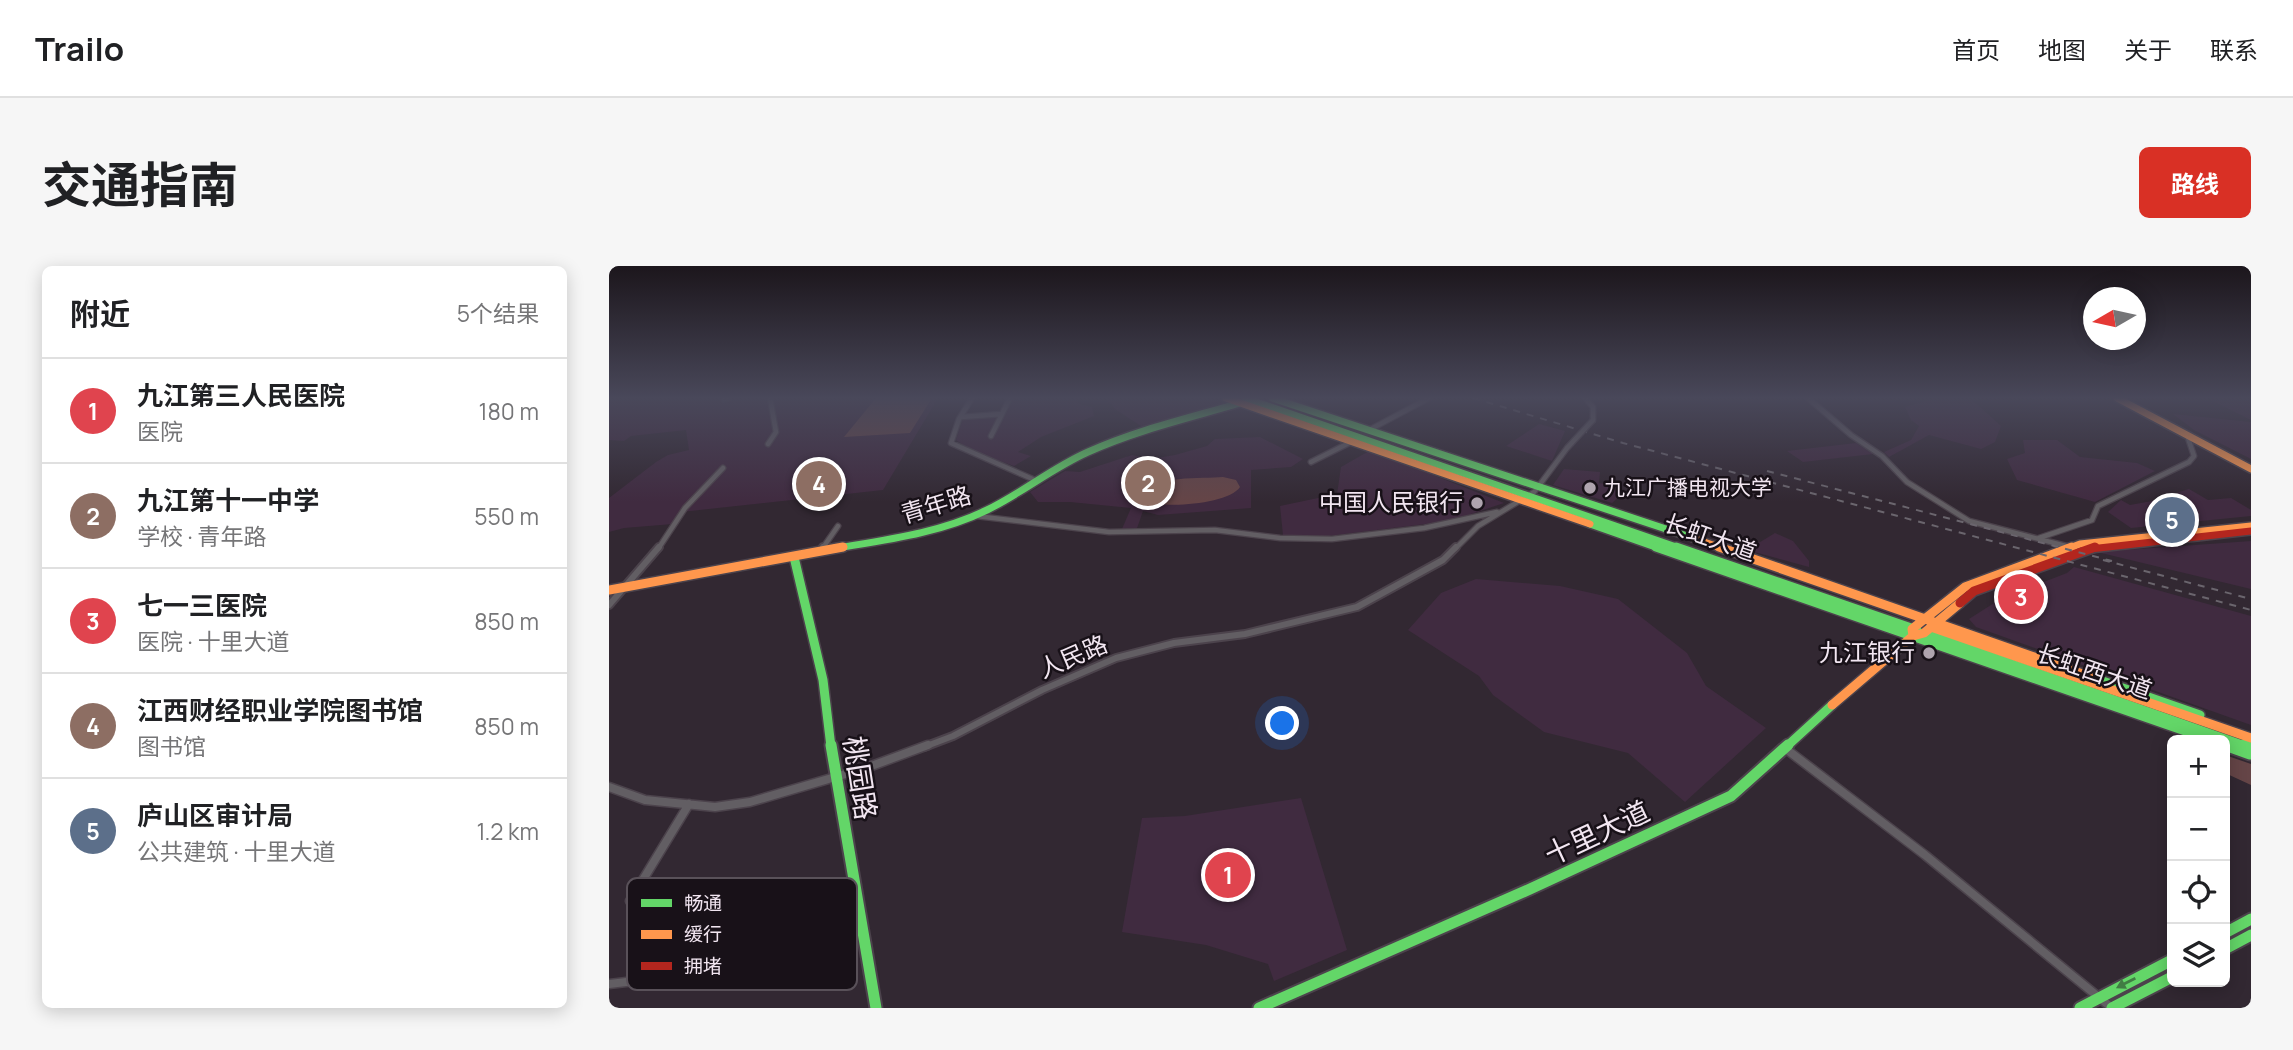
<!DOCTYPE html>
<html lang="zh">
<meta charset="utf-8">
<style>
:root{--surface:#fff;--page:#f6f6f6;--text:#202124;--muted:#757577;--line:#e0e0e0;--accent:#d93025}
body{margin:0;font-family:Manrope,"Noto Sans SC",sans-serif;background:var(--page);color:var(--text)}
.controls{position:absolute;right:21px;bottom:21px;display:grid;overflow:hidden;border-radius:10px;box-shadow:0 4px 18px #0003}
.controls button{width:63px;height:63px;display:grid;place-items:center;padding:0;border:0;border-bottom:2px solid var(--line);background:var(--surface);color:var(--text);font:35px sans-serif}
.compass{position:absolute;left:1474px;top:21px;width:63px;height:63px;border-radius:50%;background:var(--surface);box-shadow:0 4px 18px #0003;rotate:261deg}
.you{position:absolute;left:674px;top:458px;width:24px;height:24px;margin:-18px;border:5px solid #fff;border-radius:50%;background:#1a73e8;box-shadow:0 0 0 10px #1a73e833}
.badge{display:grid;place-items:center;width:46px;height:46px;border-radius:50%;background:var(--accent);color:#fff;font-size:23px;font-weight:700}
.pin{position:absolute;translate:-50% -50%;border:4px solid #fff;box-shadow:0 2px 7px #0006}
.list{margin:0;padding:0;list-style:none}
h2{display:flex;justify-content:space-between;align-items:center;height:91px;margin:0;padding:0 28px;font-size:30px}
h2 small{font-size:23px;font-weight:400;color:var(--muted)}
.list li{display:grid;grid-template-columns:46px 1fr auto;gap:21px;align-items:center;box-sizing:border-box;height:105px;padding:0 28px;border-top:2px solid var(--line)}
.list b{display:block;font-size:26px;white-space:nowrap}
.list p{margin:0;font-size:23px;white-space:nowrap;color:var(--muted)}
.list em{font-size:23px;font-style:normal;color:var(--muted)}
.icon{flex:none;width:38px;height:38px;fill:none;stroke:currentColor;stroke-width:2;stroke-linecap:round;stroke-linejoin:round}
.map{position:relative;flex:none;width:1642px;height:742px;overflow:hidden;border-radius:10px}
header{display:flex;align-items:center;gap:42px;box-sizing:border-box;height:98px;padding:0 35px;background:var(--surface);border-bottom:2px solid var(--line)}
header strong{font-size:33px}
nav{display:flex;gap:38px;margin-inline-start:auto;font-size:24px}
.intro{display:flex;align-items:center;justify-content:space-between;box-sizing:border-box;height:168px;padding:0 42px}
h1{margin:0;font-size:49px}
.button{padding:18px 32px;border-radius:10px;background:var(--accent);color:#fff;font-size:24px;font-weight:700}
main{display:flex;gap:42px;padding:0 42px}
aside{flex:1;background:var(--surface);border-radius:10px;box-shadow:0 4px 18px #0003}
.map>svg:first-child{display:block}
</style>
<header>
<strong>Trailo</strong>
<nav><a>首页</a><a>地图</a><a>关于</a><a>联系</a></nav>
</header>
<div class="intro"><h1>交通指南</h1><a class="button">路线</a></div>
<main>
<aside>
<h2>附近<small>5个结果</small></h2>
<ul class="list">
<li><span class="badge" style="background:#e0444e">1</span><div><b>九江第三人民医院</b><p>医院</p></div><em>180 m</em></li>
<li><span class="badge" style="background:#8d6e63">2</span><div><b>九江第十一中学</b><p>学校 · 青年路</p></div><em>550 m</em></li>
<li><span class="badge" style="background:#e0444e">3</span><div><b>七一三医院</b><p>医院 · 十里大道</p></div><em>850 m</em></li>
<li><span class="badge" style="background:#8d6e63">4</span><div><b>江西财经职业学院图书馆</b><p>图书馆</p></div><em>850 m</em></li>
<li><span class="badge" style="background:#5c6f8a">5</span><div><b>庐山区审计局</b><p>公共建筑 · 十里大道</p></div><em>1.2 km</em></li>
</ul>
</aside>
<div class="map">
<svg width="1642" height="742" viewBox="0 0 1642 742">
<rect width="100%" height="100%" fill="#322832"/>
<!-- built -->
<path fill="#402b40" d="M0,132H329L274,224L72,246L64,258L15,262L0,266V232L47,196L59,189L80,184L77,164L22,170L15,175L0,174Z
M404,132H468L470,138L483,141L485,150L432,171L409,186L422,190L405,200L365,186L347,174L354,152L396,150Z
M497,132H601L616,137L535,162L506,143Z
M1326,132L1362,133L1392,160L1386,176L1372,183L1320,169L1280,191L1275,186L1302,174L1310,160L1302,154L1296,141Z
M1598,132H1642V154Z
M1564,148L1642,156V193L1585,164Z
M930,158L956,165L943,195L897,180Z
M651,171L694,193L682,201L642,204V242L549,249L534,245L527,265L513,263L522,242L461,236H429L421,226L456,205L471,206L523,189L542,193L566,189L598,180L606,173Z
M1414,174H1448L1471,191L1528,197L1546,205L1486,236L1408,214L1398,193L1416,187Z
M1247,177L1264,188L1194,196L1178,185Z
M760,185L791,196L895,237L841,255L719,270L674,269L671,240L728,228L732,201Z
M955,203L991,206L990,217L1008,220L1007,224L1014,227L1003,237L944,219Z
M1580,223L1599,234L1622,232L1642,244V250L1522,262L1499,246L1512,234L1521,239L1565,231L1570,226Z
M1166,267L1184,275L1200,295V301L1138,284Z
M1642,275V323L1488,286Z
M1465,301L1642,350V459L1367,361L1360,353L1393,332L1458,307Z
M867,313L951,320L1009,333L1078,387L1097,420L1157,462L1076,536L1019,487L935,466L884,429L870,410L799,364L832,327Z
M692,532L738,684L665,715L659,698L597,679L513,666L533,552L576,550Z"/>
<!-- green -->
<path fill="#654547" d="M267,132H323L301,167L235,171Z
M614,211L627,214L631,221C620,238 556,243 537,235L532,228C544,209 593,213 614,211Z
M1616,489L1642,498V519L1616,507Z"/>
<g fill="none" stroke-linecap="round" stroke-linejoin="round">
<defs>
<path id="street-far2" d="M363,132L350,153L342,177L428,215
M976,132L984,141V154
M1199,132L1242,169L1273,190L1298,216L1360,255L1461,281
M115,133L120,132
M352,151L393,148
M760,164L820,132
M382,170L401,132
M159,178L167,166L161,132
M702,196L742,176
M926,225L958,182
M367,250L500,266L606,264L671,272L723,273L815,262L888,246
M1430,272L1483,254L1489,240L1580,196L1585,190L1578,169
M49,283L76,242L114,202
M213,283L229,260
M846,283L869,260L925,226"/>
<path id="street-far1" d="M211,286L214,281
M0,339L50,281
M315,481L344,470L433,424L507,392L565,377L636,368L748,341L834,294L847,281"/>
<path id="street" d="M1177,483L1316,589L1503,742
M0,521L36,534L106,541L141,536L257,502L319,479
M59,711L96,621L21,635L80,538
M0,718L186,696"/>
<path id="fast-far2" d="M636,132L1073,283
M663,132L1084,272
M981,258L1052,283
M234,281C283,273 333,266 378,244C413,227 443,202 479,186C528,164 580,152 631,137"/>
<path id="fast-far1" d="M1047,281L1602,474
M1067,281L1308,364
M185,291L214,414L222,481
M1315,367L1639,481
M1485,412L1591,449
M1616,479L1621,481
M1177,481L1223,439"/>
<path id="fast" d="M222,479L267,742
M1616,479L1641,488
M1634,479L1642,482
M1616,667L1642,653
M1616,683L1642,669
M650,742L921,623L1122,530L1179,479
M1471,742L1563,694
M1503,742L1563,711"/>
<path id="slow-far1" d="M617,132L981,258
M1508,132L1642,203
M1084,272L1115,283
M225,283L234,281
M1458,283L1471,278L1642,260"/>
<path id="slow" d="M1110,281L1485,412
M0,324L234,281
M1351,337L1315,367L1304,370L1303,363L1356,321L1463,281
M1322,361L1642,472
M1223,439L1304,370"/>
<path id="jam-far1" d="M1481,283L1642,265"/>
<path id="jam" d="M1351,337L1365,325L1486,281"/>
</defs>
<!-- street-far2 casing -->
<use href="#street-far2" stroke="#4c434c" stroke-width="7"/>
<!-- street-far1 casing -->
<use href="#street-far1" stroke="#4c434c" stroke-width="10"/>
<!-- street casing -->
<use href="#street" stroke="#4c434c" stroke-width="11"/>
<!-- fast-far2 casing -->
<use href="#fast-far2" stroke="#4c434c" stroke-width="10"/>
<!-- fast-far1 casing -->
<use href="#fast-far1" stroke="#4c434c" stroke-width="12"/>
<!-- fast casing -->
<use href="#fast" stroke="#4c434c" stroke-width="15"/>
<!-- slow-far1 casing -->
<use href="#slow-far1" stroke="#4c434c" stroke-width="10"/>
<!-- slow casing -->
<use href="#slow" stroke="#4c434c" stroke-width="12"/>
<!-- jam-far1 casing -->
<use href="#jam-far1" stroke="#4c434c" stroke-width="10"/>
<!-- jam casing -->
<use href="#jam" stroke="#4c434c" stroke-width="12"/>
<!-- street-far2 -->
<use href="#street-far2" stroke="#625e63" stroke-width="4.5"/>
<!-- street-far1 -->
<use href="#street-far1" stroke="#625e63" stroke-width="6"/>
<!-- street -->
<use href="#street" stroke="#625e63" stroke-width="8"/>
<!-- fast-far2 -->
<use href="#fast-far2" stroke="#63d668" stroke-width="7"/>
<!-- fast-far1 -->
<use href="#fast-far1" stroke="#63d668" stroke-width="9"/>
<!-- fast -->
<use href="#fast" stroke="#63d668" stroke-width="11"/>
<!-- slow-far1 -->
<use href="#slow-far1" stroke="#ff974d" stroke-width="7"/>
<!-- slow -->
<use href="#slow" stroke="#ff974d" stroke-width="9"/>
<!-- jam-far1 -->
<use href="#jam-far1" stroke="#b3261e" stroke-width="7"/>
<!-- jam -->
<use href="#jam" stroke="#b3261e" stroke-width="9"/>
<!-- rail -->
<path stroke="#6a656d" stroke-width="2" stroke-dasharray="7 7" stroke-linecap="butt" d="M864,132L1014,177L1642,344
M1158,205L1503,295
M1494,294L1642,333"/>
<defs>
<path id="street-bridge" d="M958,182L984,154"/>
</defs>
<!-- street-bridge casing -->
<use href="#street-bridge" stroke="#4c434c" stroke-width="7" stroke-linecap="butt"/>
<!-- street-bridge -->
<use href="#street-bridge" stroke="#625e63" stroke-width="4.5"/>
</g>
<!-- one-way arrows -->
<defs><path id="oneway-solid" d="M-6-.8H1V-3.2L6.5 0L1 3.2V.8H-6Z" transform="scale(1.75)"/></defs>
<use fill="#417d44" href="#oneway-solid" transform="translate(1517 717) rotate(153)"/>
<!-- sky -->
<linearGradient id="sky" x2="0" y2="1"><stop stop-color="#1c161c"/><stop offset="0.56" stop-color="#49485a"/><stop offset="1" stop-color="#49485a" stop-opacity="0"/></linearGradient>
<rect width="1642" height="236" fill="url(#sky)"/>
<!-- markers -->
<g fill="#afa4ae" stroke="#181118" stroke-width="2.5">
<circle cx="981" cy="222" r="7"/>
<circle cx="868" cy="237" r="7"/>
<circle cx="1320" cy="387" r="7"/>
</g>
<g text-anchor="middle" stroke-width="5" stroke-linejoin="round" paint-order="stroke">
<!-- far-poi labels -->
<g font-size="21" fill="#f2e6f1" stroke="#181118" text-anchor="start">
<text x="995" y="229">九江广播电视大学</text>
</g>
<!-- poi labels -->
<g font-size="24" fill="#f2e6f1" stroke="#181118" text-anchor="end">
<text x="854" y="245">中国人民银行</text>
<text x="1306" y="395">九江银行</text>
</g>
<!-- street labels -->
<g font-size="24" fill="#f2e6f1" stroke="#181118">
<text transform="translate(327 239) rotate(-17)" y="8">青年路</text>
<text transform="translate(1101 272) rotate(19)" y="8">长虹大道</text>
<text transform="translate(464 391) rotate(-23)" y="8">人民路</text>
<text transform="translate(1485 406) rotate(19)" y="8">长虹西大道</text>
</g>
<!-- near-street labels -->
<g font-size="28" fill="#f2e6f1" stroke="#181118">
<text transform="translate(251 512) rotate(81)" y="10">桃园路</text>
<text transform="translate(988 567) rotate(-25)" y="10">十里大道</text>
</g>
</g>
<!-- legend -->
<rect x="18" y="612" width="230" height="112" rx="10" fill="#181118" stroke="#595159" stroke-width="2"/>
<rect x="32" y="633" width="31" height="8" fill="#63d668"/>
<rect x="32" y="664" width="31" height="9" fill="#ff974d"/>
<rect x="32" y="696" width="31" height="8" fill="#b3261e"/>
<g font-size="19" fill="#f2e6f1">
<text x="75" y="644">畅通</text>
<text x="75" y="675">缓行</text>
<text x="75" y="707">拥堵</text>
</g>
</svg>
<div class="controls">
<button>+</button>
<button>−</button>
<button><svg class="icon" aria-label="locate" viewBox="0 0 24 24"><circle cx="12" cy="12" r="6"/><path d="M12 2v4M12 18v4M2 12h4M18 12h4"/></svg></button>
<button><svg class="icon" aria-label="layers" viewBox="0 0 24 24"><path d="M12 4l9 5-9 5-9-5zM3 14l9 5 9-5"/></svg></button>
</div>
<svg class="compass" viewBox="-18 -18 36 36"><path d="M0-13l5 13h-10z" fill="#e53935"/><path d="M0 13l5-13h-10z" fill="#757577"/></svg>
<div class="you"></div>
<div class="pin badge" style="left:619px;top:609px;background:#e0444e">1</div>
<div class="pin badge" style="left:539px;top:217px;background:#8d6e63">2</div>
<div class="pin badge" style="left:1412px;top:331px;background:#e0444e">3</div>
<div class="pin badge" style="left:210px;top:218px;background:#8d6e63">4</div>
<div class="pin badge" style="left:1563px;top:254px;background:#5c6f8a">5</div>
</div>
</main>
